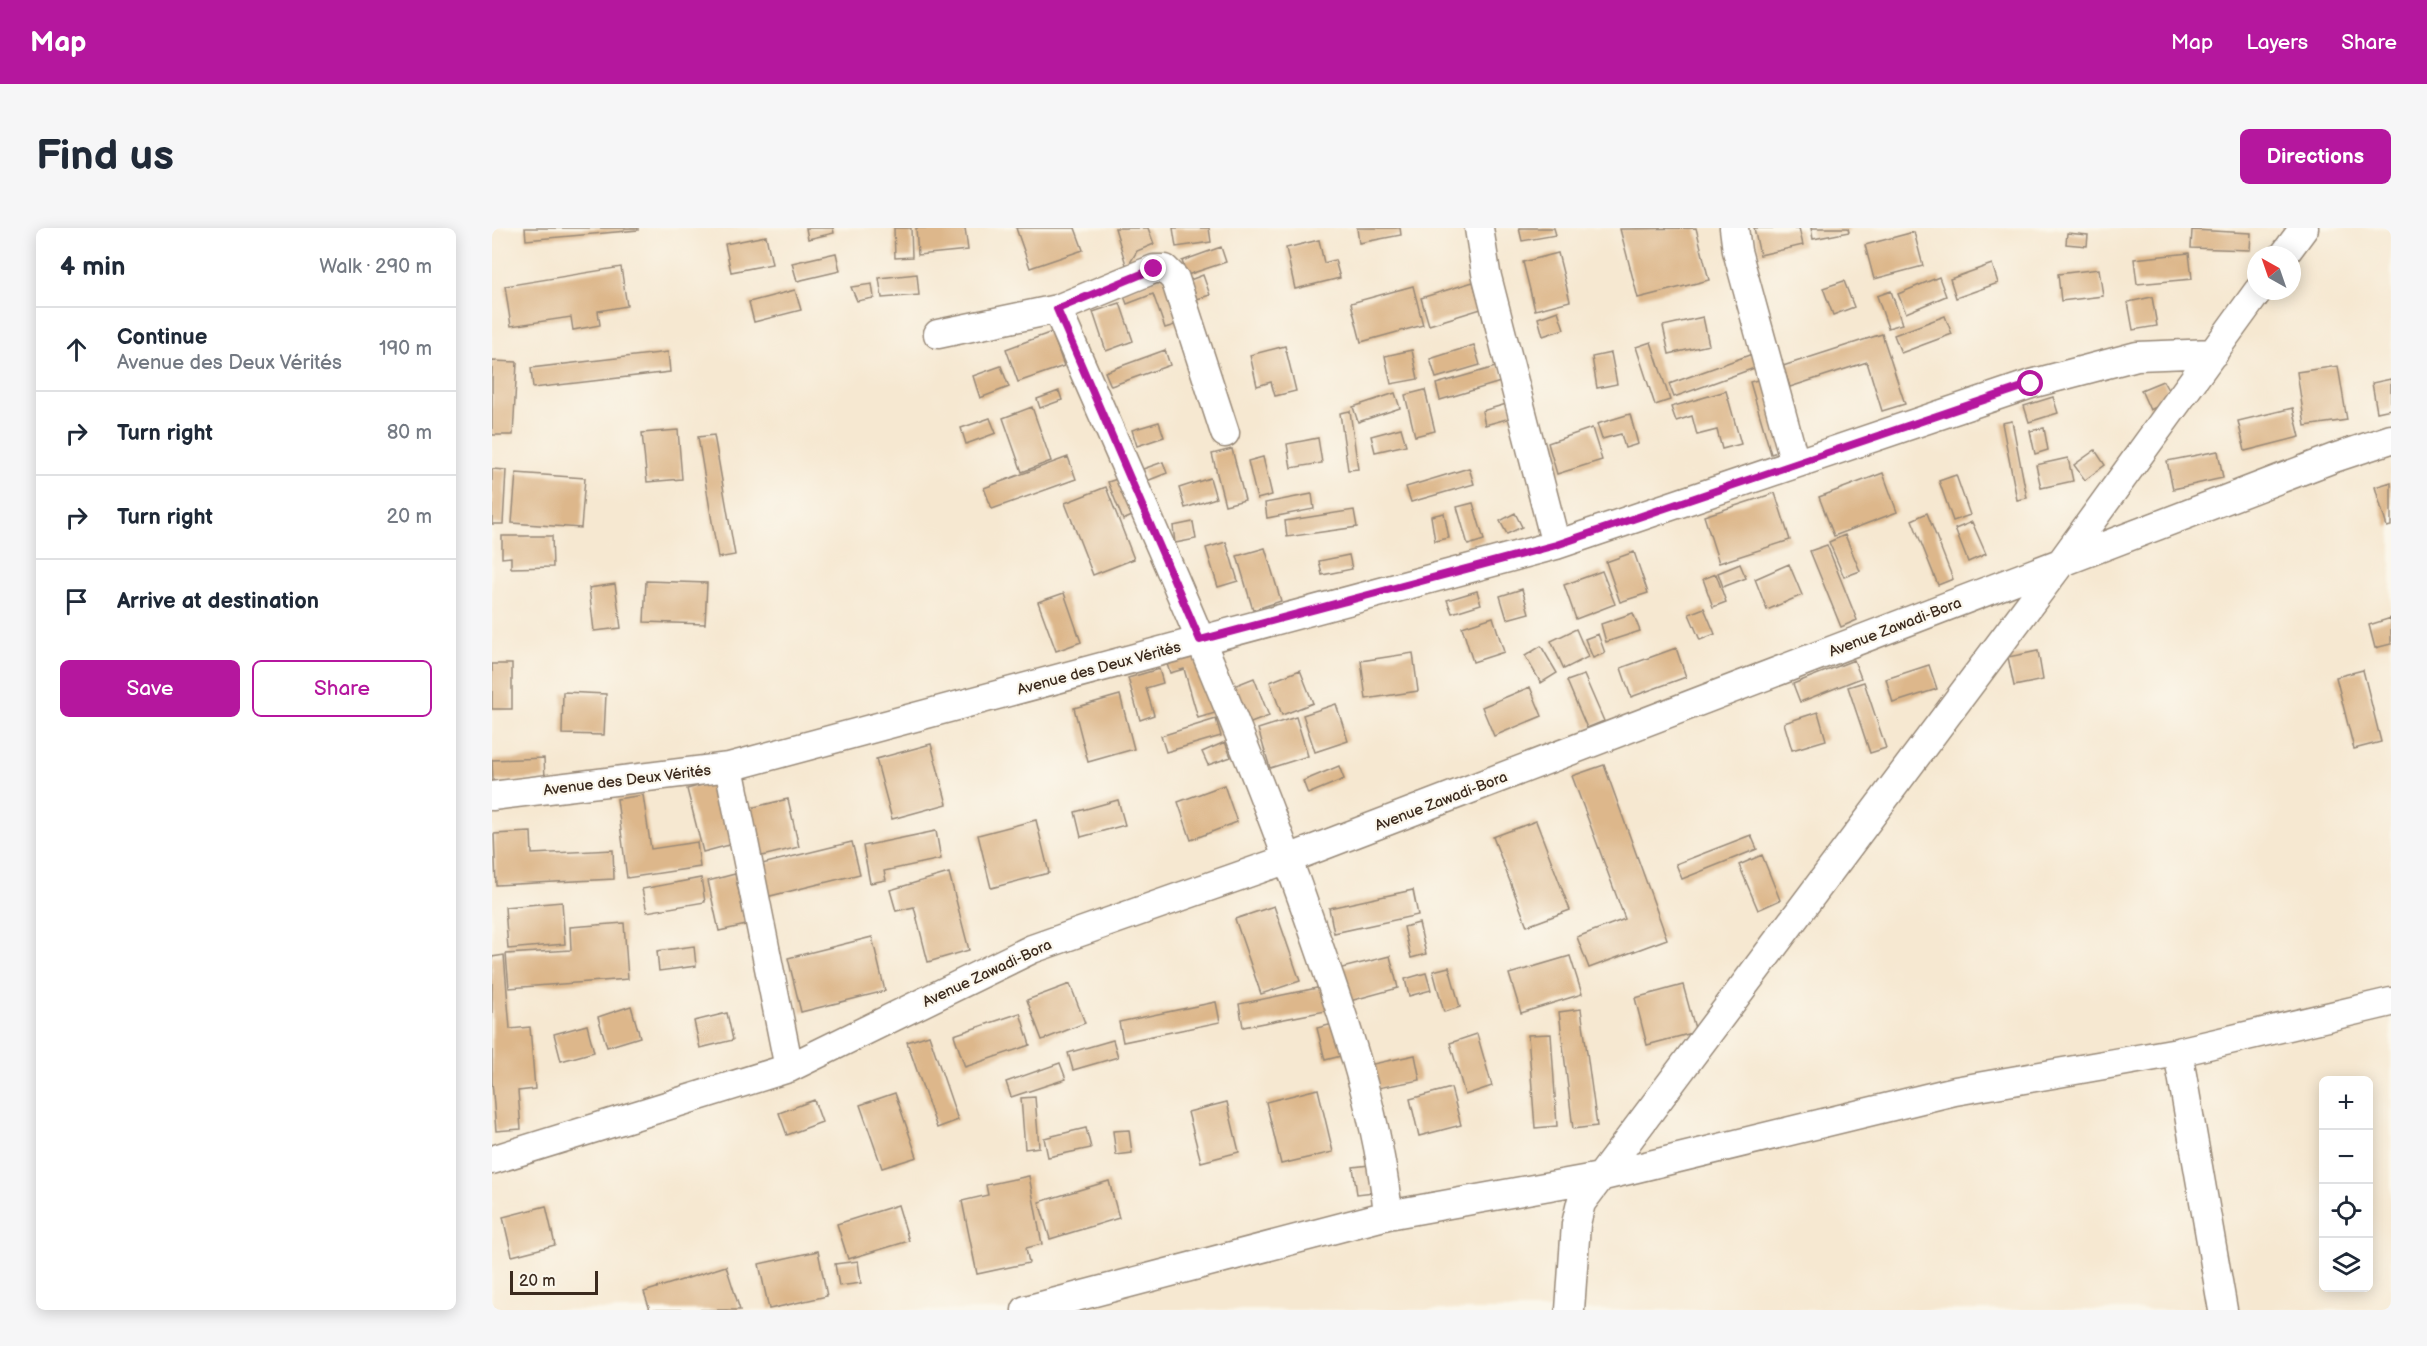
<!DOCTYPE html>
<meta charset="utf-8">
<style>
:root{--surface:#fff;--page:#f6f6f7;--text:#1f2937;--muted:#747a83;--line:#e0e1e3;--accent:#b5179e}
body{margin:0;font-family:"Balsamiq Sans",sans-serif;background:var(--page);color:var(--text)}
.controls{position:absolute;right:18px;bottom:18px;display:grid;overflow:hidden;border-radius:9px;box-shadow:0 3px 15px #0003}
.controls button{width:54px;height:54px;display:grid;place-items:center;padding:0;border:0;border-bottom:2px solid var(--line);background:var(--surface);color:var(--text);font:30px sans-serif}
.compass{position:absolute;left:1755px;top:18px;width:54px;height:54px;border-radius:50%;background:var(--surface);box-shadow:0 3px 15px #0003;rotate:320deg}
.scale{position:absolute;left:18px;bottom:15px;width:88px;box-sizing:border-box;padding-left:6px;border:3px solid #3b2a1e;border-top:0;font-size:16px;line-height:21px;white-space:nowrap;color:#3b2a1e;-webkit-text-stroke:4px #fbf7ec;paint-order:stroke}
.stop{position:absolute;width:18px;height:18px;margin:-14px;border:4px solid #b5179e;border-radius:50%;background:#fff}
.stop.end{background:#b5179e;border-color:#fff;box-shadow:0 2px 6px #0008}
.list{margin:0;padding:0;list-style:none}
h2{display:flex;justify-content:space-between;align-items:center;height:78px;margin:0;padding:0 24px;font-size:26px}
h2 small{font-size:20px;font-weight:400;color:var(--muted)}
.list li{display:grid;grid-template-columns:39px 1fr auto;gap:18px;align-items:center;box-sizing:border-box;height:84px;padding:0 24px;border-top:2px solid var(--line)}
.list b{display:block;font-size:22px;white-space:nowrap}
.list p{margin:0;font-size:20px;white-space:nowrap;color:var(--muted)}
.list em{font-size:20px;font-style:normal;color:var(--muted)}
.actions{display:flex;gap:12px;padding:18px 24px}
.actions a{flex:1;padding:14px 0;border:2px solid var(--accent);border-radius:9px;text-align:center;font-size:21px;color:var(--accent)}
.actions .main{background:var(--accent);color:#fff}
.icon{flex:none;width:33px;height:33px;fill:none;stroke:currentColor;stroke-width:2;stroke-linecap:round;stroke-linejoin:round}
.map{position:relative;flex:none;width:1899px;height:1082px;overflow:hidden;border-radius:9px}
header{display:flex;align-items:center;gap:36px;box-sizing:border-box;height:84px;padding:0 30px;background:var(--accent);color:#fff}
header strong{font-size:28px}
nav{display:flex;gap:33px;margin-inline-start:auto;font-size:21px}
.intro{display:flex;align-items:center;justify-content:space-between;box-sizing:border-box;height:144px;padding:0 36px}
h1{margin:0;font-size:42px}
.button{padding:15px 27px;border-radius:9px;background:var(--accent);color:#fff;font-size:21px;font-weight:700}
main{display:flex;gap:36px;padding:0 36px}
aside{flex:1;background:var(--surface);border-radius:9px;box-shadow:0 3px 15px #0003}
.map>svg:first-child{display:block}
</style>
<header>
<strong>Map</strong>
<nav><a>Map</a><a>Layers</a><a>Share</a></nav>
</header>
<div class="intro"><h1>Find us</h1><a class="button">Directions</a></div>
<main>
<aside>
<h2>4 min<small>Walk · 290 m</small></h2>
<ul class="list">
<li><svg class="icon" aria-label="ahead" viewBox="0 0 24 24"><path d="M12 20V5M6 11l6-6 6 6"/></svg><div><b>Continue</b><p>Avenue des Deux Vérités</p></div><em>190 m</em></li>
<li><svg class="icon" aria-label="right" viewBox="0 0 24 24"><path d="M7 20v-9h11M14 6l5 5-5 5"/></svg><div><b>Turn right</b></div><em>80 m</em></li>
<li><svg class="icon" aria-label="right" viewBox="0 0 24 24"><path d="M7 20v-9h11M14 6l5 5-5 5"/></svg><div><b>Turn right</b></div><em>20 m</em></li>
<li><svg class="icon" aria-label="arrive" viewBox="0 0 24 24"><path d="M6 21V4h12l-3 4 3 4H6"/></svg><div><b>Arrive at destination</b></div></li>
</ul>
<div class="actions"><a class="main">Save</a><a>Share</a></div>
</aside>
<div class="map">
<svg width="1899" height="1082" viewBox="0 0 1899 1082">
<rect width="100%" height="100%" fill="#fbf7ec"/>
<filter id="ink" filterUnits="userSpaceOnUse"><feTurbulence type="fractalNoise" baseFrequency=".0167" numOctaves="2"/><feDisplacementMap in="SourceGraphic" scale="12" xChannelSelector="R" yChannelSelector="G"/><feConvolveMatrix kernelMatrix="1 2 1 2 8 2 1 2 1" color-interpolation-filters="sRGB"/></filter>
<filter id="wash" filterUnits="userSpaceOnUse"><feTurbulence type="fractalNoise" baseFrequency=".008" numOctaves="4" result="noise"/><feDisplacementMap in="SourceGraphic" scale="24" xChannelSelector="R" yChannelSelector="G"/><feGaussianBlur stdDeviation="1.35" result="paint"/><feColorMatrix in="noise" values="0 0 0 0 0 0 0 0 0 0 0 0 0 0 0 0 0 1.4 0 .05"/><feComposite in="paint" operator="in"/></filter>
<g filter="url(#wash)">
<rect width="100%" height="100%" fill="#f6e8d1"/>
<g id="blocks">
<!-- building -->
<path fill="#ddb78b" d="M33,0H146V2L34,12Z
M314,0H341L342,5L316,11Z
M402,0H419L420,29L403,30Z
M424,0H473L476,22L426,27Z
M524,0H583L591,22L538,40Z
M623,0H656L662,16L645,23L635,40Z
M681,0H717L719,14L684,19Z
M865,0H908L909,7L867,15Z
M1027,0H1062L1064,7L1030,13Z
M1204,0L1217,52L1146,70L1128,1Z
M1262,0H1307L1311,17L1268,27Z
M1319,0H1356L1357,4L1321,11Z
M1700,2L1759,5L1758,22L1699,20Z
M1422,4L1431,38L1382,51L1373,17Z
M1575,5L1596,7L1595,18L1574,16Z
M274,8L280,36L239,44L233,16Z
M827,12L832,35L843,32L848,50L803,61L794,20Z
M729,19L734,34L695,47L690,33Z
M344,25L348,43L305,53L300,35Z
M1066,25L1078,73L1043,82L1031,34Z
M1697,25L1700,51L1645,56L1642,31Z
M1500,36L1506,55L1464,70L1458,51Z
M129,39L135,78L106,83L108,97L81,102L79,89L19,98L13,58Z
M1607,41L1611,68L1569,73L1566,46Z
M425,46L427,67L390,70L387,50Z
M711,47L718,67L705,71L698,52Z
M672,48L689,95L673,100L661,66L635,76L630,63Z
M1447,49L1454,68L1414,85L1406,66Z
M1352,53L1362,79L1341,87L1331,60Z
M981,54L989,81L937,97L929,70Z
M380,56L382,70L365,73L359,59Z
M921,58L931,97L869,114L859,75Z
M303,62L309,82L262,94L257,74Z
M1399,63L1410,96L1396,100L1385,68Z
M1660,69L1665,98L1641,102L1636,74Z
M628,75L641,113L614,123L601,84Z
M1066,83L1072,101L1051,108L1046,90Z
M1453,88L1460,106L1409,125L1402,107Z
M1211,89L1217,117L1177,126L1171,98Z
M560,104L572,138L526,154L514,121Z
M1390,106L1413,176L1390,183L1375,134L1298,159L1291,138Z
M1159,114L1178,172L1163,177L1144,119Z
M982,117L988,137L944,150L938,131Z
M793,118L804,163L783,168L779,154L765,158L758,127Z
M673,122L678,137L619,158L613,144Z
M920,122L926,151L899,156L893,128Z
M176,124L178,144L41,160L39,140Z
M1119,125L1125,156L1105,160L1100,129Z
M1263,125L1268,138L1182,169L1177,156Z
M0,133L25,134L21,207H0Z
M509,138L517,159L488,170L481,148Z
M1007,138L1012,153L948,172L944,156Z
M1846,138L1855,192L1813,198L1805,144Z
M1273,150L1295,221L1279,226L1258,154Z
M1899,151V181L1885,184L1880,155Z
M1671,153L1681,171L1658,182L1649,162Z
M933,162L943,203L923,208L913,167Z
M567,163L570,172L548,180L545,171Z
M1234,163L1249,216L1230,221L1225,202L1205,207L1200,188L1184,193L1179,179Z
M903,165L908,180L866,194L861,179Z
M1561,169L1566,185L1537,194L1532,178Z
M1018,175L1022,189L993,197L990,183Z
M540,179L559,233L530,244L511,190Z
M1801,180L1808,209L1753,223L1746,193Z
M858,183L866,241L856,242L848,185Z
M1138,186L1146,216L1133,220L1129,206L1110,211L1105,196Z
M498,190L504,205L474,216L469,200Z
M1520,193L1535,270L1525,272L1510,195Z
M667,194L672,209L645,218L640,202Z
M909,200L914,217L883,224L879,208Z
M1100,200L1110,232L1065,246L1056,215Z
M1552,200L1556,222L1543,226L1538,203Z
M186,202L190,251L155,254L150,205Z
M222,207L243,327L226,330L206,209Z
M826,210L830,235L799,240L795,216Z
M740,221L753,272L733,277L720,226Z
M1603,222L1613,237L1593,252L1582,237Z
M1726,223L1731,250L1681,261L1675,233Z
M576,229L584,251L500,281L492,260Z
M771,229L780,267L765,271L756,233Z
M1576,230L1581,253L1549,260L1544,237Z
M671,234L675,245L655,253L651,241Z
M977,240L982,256L919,274L914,259Z
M0,241L14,242L11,296H0Z
M24,245L93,250L89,300L20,295Z
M1391,245L1405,284L1342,308L1327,269Z
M1464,247L1478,287L1461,293L1447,253Z
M718,250L724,270L693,280L687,260Z
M625,251L640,288L631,292L616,254Z
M1899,254V298L1895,299L1883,259Z
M614,259L642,331L601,347L573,275Z
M1283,265L1298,312L1227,335L1212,288Z
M820,266L822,281L775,290L773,275Z
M981,275L992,312L976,317L965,279Z
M862,282L865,299L795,309L793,293Z
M952,285L957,310L943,313L939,288Z
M1023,285L1030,299L1015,306L1008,293Z
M1435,285L1461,351L1446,357L1420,292Z
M701,294L704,311L683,315L681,298Z
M1480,294L1494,326L1476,334L1463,301Z
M1353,307L1368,343L1352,349L1337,314Z
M10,308H60L61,339L19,340V329L10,330Z
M734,314L746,353L726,359L714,320Z
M1335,317L1365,392L1349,399L1318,323Z
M773,320L789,373L761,382L745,328Z
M1142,324L1156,365L1128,374L1114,334Z
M857,327L860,341L830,347L827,333Z
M1248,336L1254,350L1231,359L1226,345Z
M1297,336L1310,367L1275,382L1263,351Z
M1110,343L1123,376L1084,391L1072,357Z
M1224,346L1234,374L1221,379L1211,351Z
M154,353L215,355L213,396L152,394Z
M123,356L129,400L102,403L97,360Z
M1030,361L1037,385L1015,391L1008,368Z
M985,363L989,376L960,385L955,372Z
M572,365L589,414L564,423L546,374Z
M1212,380L1223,406L1208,412L1197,386Z
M1141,385L1148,403L1114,414L1109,396Z
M1001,389L1012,424L981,434L970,399Z
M1899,390V416L1883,420L1877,397Z
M1084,401L1096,429L1072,441L1059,413Z
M1106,406L1113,425L1101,430L1093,411Z
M1049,418L1065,445L1049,455L1033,428Z
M1184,420L1194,449L1139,469L1129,440Z
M1546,423L1551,452L1522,458L1516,429Z
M921,425L926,463L874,471L869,433Z
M706,427L723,485L706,490L692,441L678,445L675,436Z
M1362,432L1369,450L1308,474L1301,456Z
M0,436H20V481H0Z
M1437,437L1445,461L1401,475L1394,451Z
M667,441L671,455L654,460L662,487L648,492L636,450Z
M808,442L821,475L790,487L778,454Z
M1871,442L1889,514L1862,521L1844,449Z
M1092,447L1112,493L1095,500L1075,453Z
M762,450L777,488L751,498L737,460Z
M1372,454L1394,520L1378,525L1356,459Z
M1038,459L1050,488L1002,508L990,479Z
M71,464L114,466L112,507L70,506Z
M628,467L642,521L596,534L582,480Z
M844,476L856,513L823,524L811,487Z
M1326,484L1334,512L1300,522L1292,495Z
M804,489L816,528L778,540L766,501Z
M724,491L729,508L674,524L669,508Z
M733,514L739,529L716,537L710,524Z
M439,516L455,576L400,591L384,531Z
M52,530L53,550L1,553L0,532Z
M1112,537L1175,711L1097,740L1085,709L1133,691L1080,548Z
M847,538L852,551L816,566L811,553Z
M225,553L241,616L211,624L195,561Z
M732,557L745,594L699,612L686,574Z
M151,567L159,621L205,614L208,639L135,650L125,571Z
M296,571L307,619L262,630L250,582Z
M626,572L633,597L589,609L583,584Z
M544,592L557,645L499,660L486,607Z
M1044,593L1078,682L1035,698L1001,609Z
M444,603L449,631L392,643L394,652L378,655L371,618Z
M39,604L40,626L121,622L122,651L4,657L2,606Z
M1259,607L1265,621L1190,651L1184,636Z
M360,614L368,646L270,670L262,638Z
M1270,627L1288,672L1266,682L1247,637Z
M457,645L477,722L436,734L422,679L404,683L398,662Z
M243,646L254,697L227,703L216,653Z
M209,650L213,674L155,684L150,661Z
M921,662L926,687L842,705L837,680Z
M70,674L73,716L16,721L13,679Z
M782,678L808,753L769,766L743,691Z
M132,695L136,751L17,760L14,726L79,722L78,699Z
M927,695L934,726L919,730L912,699Z
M380,709L393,763L309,784L296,730Z
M202,718L204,738L167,743L165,723Z
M12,727L18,801L38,799L43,861L26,863L29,901L4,903L0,853V729Z
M898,728L906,760L854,774L846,741Z
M1078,728L1090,766L1029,785L1017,746Z
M957,739L968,779L952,784L941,743Z
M934,745L939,762L917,768L913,751Z
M578,756L593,795L550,812L535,772Z
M1191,757L1204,804L1155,817L1143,770Z
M835,758L839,782L751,799L747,776Z
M724,774L728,794L631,814L627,794Z
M139,778L148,809L115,819L106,789Z
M1089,781L1105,898L1081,901L1067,784Z
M235,785L241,812L208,820L202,793Z
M528,785L538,817L473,839L462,807Z
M845,795L853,827L833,832L825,800Z
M95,797L102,824L69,833L62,806Z
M985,806L1000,858L973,867L958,815Z
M1059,806L1065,898L1043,900L1036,807Z
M437,807L466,892L445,900L415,814Z
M621,812L626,829L581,842L576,825Z
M923,827L928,852L886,860L881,836Z
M568,835L574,851L519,869L514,854Z
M959,860L969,897L927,908L918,871Z
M826,861L841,924L789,936L774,874Z
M403,865L425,929L390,940L368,877Z
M543,869L547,919L533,921L529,870Z
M322,872L330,894L295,907L287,885Z
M735,874L747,924L709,934L696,884Z
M594,900L599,920L556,929L552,910Z
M637,902L640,925L624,927L621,903Z
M886,936L890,963L865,966L861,939Z
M537,948L550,1016L534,1020L537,1035L485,1046L470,973L496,967L494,957Z
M617,953L627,990L558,1011L547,974Z
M406,977L417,1013L356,1031L345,996Z
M54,978L63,1017L20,1028L11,989Z
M326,1023L335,1068L277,1081L267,1036Z
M366,1033L369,1055L347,1058L343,1036Z
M234,1038L248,1082H158L152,1064Z"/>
</g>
</g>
<g filter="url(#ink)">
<use href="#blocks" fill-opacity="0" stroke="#988978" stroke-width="1.5"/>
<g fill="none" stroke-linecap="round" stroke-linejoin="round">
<defs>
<path id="minor" d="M987,0L994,45L1064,317
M1242,0L1245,23L1303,235
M1792,27L1812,0
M565,81C653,284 746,487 819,696C852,791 887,887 896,987
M446,106L565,81L662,41H673L683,51L733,205
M237,539L297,840
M0,568L237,539L1064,317L1539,156L1645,128L1722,125
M1686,824L1731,1082
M0,932L297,840L540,721L796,631L1842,230L1899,211
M534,1082L896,987L1108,949L1463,863L1686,824L1899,774
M1078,1082L1084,996L1089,975L1568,336L1766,63"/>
</defs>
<!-- minor casing -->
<use href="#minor" stroke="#988978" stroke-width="31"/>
<!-- minor -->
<use href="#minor" stroke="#fff" stroke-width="28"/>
</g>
</g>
<g fill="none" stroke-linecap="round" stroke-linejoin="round" filter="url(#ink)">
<!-- route -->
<path stroke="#b5179e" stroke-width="8" d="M662,41L565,81L708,412L1064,317L1539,156"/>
</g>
<g text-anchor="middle" stroke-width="4.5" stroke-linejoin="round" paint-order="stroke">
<!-- street labels -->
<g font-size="15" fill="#3b2a1e" stroke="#fbf7ec">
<text transform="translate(1403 399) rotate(-21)" y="5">Avenue Zawadi-Bora</text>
<text transform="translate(607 440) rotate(-15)" y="5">Avenue des Deux Vérités</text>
<text transform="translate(135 552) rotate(-7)" y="5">Avenue des Deux Vérités</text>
<text transform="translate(949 573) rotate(-21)" y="5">Avenue Zawadi-Bora</text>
<text transform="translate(495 745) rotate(-25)" y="5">Avenue Zawadi-Bora</text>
</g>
</g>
</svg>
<div class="controls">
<button>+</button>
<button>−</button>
<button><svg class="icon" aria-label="locate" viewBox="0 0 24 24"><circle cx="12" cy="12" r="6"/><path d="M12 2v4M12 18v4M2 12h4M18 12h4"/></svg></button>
<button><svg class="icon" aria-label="layers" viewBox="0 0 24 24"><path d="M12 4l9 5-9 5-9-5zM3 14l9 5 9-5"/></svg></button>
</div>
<svg class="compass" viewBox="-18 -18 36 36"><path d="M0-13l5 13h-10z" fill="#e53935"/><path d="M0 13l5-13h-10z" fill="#747a83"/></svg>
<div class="scale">20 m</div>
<div class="stop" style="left:1539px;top:156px"></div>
<div class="stop end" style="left:662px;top:41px"></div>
</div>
</main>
